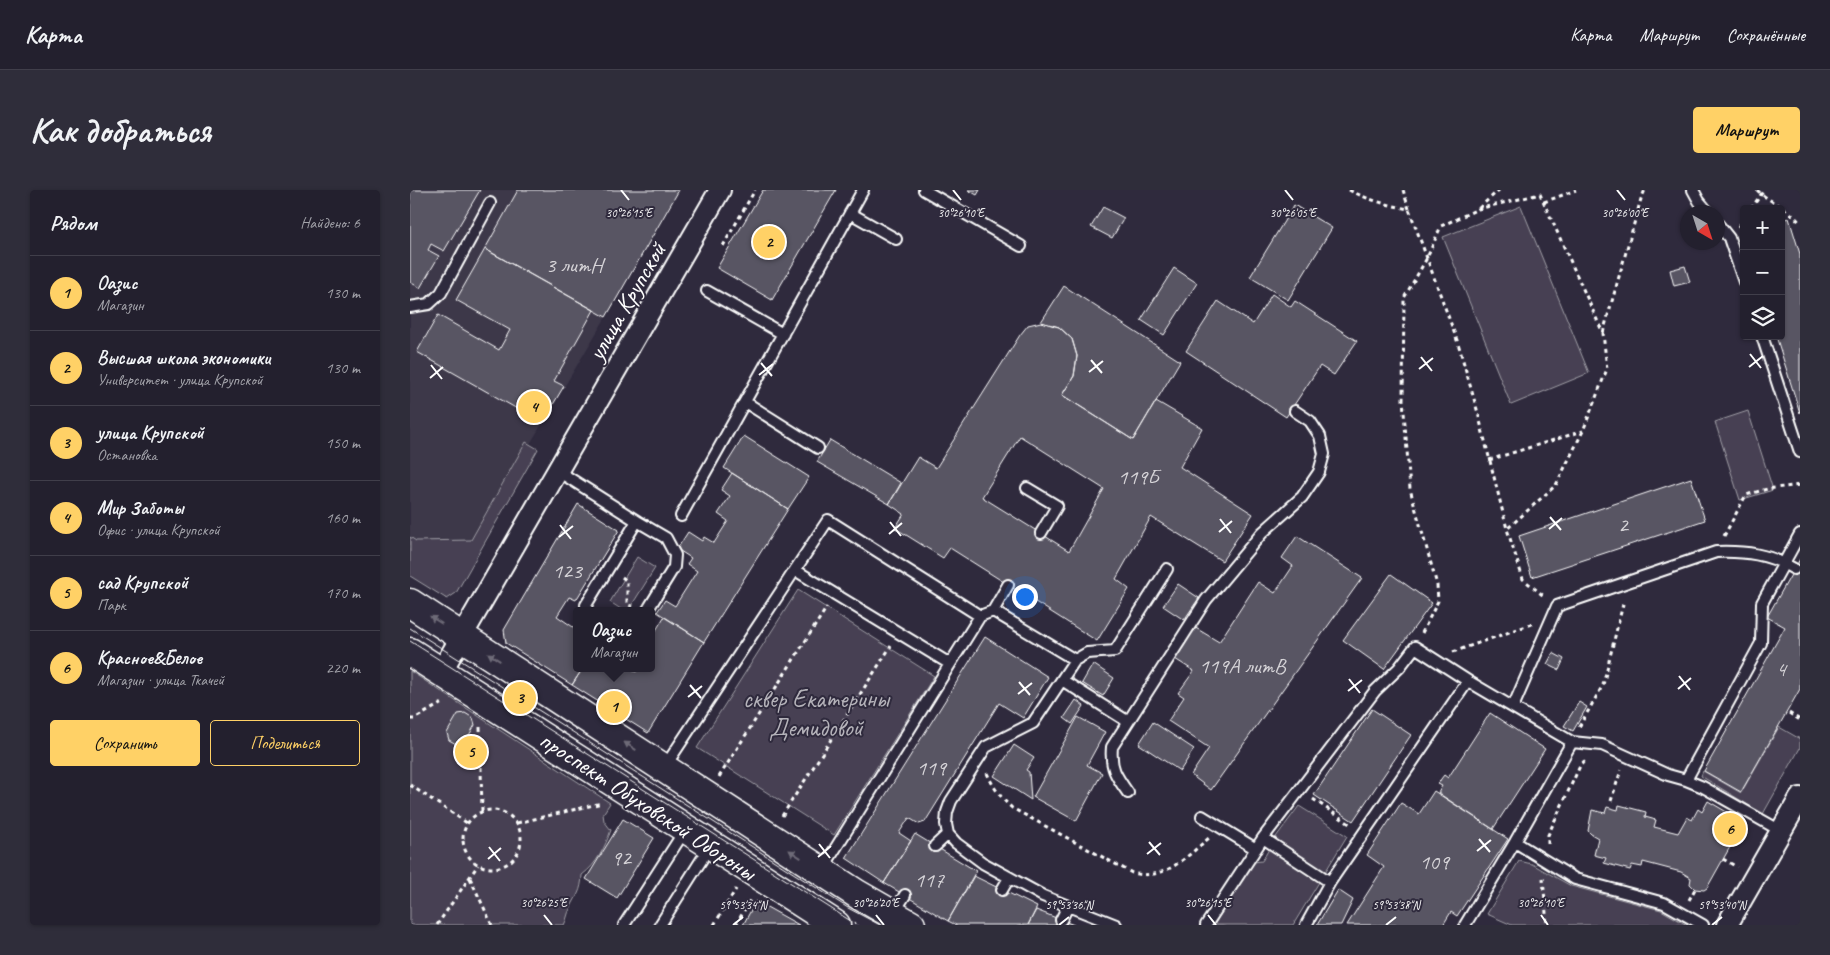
<!DOCTYPE html>
<html lang="ru">
<meta charset="utf-8">
<style>
:root{--surface:#23202e;--page:#2f2d3a;--text:#f1f3f6;--muted:#a3a3aa;--line:#403e4a;--accent:#ffd166}
body{margin:0;font-family:Caveat,sans-serif;background:var(--page);color:var(--text)}
.controls{position:absolute;right:15px;top:15px;display:grid;overflow:hidden;border-radius:5px;box-shadow:0 1px 4px #0004}
.controls button{width:45px;height:45px;display:grid;place-items:center;padding:0;border:0;border-bottom:1px solid var(--line);background:var(--surface);color:var(--text);font:25px sans-serif}
.compass{position:absolute;left:1270px;top:15px;width:45px;height:45px;border-radius:50%;background:var(--surface);box-shadow:0 1px 4px #0004;rotate:141deg}
.you{position:absolute;left:614px;top:406px;width:18px;height:18px;margin:-12px;border:4px solid #fff;border-radius:50%;background:#1a73e8;box-shadow:0 0 0 8px #1a73e833}
.badge{display:grid;place-items:center;width:32px;height:32px;border-radius:50%;background:var(--accent);color:#111;font-size:16px;font-weight:700}
.pin{position:absolute;translate:-50% -50%;border:2px solid #fff;box-shadow:0 1px 5px #0006}
.popup{position:absolute;left:163px;top:417px;width:82px;height:65px;box-sizing:border-box;display:grid;place-content:center;border-radius:5px;background:var(--surface);filter:drop-shadow(0 1px 4px #0005);font-size:16px;white-space:nowrap;color:var(--muted)}
.popup b{font-size:19px;color:var(--text)}
.popup::after{content:'';position:absolute;left:50%;top:100%;margin-left:-10px;border:10px solid transparent;border-top-color:var(--surface)}
.list{margin:0;padding:0;list-style:none}
h2{display:flex;justify-content:space-between;align-items:center;height:65px;margin:0;padding:0 20px;font-size:21px}
h2 small{font-size:16px;font-weight:400;color:var(--muted)}
.list li{display:grid;grid-template-columns:32px 1fr auto;gap:15px;align-items:center;box-sizing:border-box;height:75px;padding:0 20px;border-top:1px solid var(--line)}
.list b{display:block;font-size:19px;white-space:nowrap}
.list p{margin:0;font-size:16px;white-space:nowrap;color:var(--muted)}
.list em{font-size:16px;font-style:normal;color:var(--muted)}
.actions{display:flex;gap:10px;padding:15px 20px}
.actions a{flex:1;padding:11px 0;border:1px solid var(--accent);border-radius:5px;text-align:center;font-size:18px;color:var(--accent)}
.actions .main{background:var(--accent);color:#111}
.icon{flex:none;width:28px;height:28px;fill:none;stroke:currentColor;stroke-width:2;stroke-linecap:round;stroke-linejoin:round}
.map{position:relative;flex:none;width:1390px;height:735px;overflow:hidden;border-radius:5px}
header{display:flex;align-items:center;gap:30px;box-sizing:border-box;height:70px;padding:0 25px;background:var(--surface);border-bottom:1px solid var(--line)}
header strong{font-size:24px}
nav{display:flex;gap:28px;margin-inline-start:auto;font-size:18px}
.intro{display:flex;align-items:center;justify-content:space-between;box-sizing:border-box;height:120px;padding:0 30px}
h1{margin:0;font-size:35px}
.button{padding:12px 22px;border-radius:5px;background:var(--accent);color:#111;font-size:18px;font-weight:700}
main{display:flex;gap:30px;padding:0 30px}
aside{flex:1;background:var(--surface);border-radius:5px;box-shadow:0 1px 4px #0004}
.map>svg:first-child{display:block}
</style>
<header>
<strong>Карта</strong>
<nav><a>Карта</a><a>Маршрут</a><a>Сохранённые</a></nav>
</header>
<div class="intro"><h1>Как добраться</h1><a class="button">Маршрут</a></div>
<main>
<aside>
<h2>Рядом<small>Найдено: 6</small></h2>
<ul class="list">
<li><span class="badge">1</span><div><b>Оазис</b><p>Магазин</p></div><em>130 m</em></li>
<li><span class="badge">2</span><div><b>Высшая школа экономики</b><p>Университет · улица Крупской</p></div><em>130 m</em></li>
<li><span class="badge">3</span><div><b>улица Крупской</b><p>Остановка</p></div><em>150 m</em></li>
<li><span class="badge">4</span><div><b>Мир Заботы</b><p>Офис · улица Крупской</p></div><em>160 m</em></li>
<li><span class="badge">5</span><div><b>сад Крупской</b><p>Парк</p></div><em>170 m</em></li>
<li><span class="badge">6</span><div><b>Красное&amp;Белое</b><p>Магазин · улица Ткачей</p></div><em>220 m</em></li>
</ul>
<div class="actions"><a class="main">Сохранить</a><a>Поделиться</a></div>
</aside>
<div class="map">
<svg width="1390" height="735" viewBox="0 0 1390 735">
<rect width="100%" height="100%" fill="#2f2a3d"/>
<filter id="ink" filterUnits="userSpaceOnUse"><feTurbulence type="fractalNoise" baseFrequency=".02" numOctaves="2"/><feDisplacementMap in="SourceGraphic" scale="10" xChannelSelector="R" yChannelSelector="G"/><feConvolveMatrix kernelMatrix="1 2 1 2 8 2 1 2 1" color-interpolation-filters="sRGB"/></filter>
<g filter="url(#ink)">
<!-- built -->
<path fill="#3c3749" d="M0,0H269L196,127L120,254L116,252L61,350L6,351L0,347Z"/>
<!-- green -->
<path fill="#464152" stroke="#a2a0a8" d="M1111,16L1179,183L1101,215L1033,47Z
M1338,221L1363,300L1330,310L1305,232Z
M116,252L128,259L46,403L37,409L0,386V347L6,351L61,350Z
M227,367L245,378L218,421H214L200,412Z
M388,400L524,486L424,645L287,558Z
M0,481L200,613L193,624L194,631L201,640C195,657 187,674 172,685C171,703 167,704 160,719C157,724 157,730 154,735H0Z
M1369,537L1390,549V558L1353,624L1291,586L1293,581L1331,603Z
M889,616L937,646L883,735H804L843,672L852,671L866,647Z
M1109,671L1122,674L1161,696L1251,720L1277,735H1102L1077,724Z"/>
<!-- building -->
<path fill="#595564" stroke="#fff" fill-rule="evenodd" d="M0,0H70L34,61L21,54L18,60L29,66L10,98L0,92Z
M108,0H269L196,127L75,59Z
M353,0H426L362,110L307,78Z
M558,0H570L567,5Z
M884,15L922,38L878,110L840,87Z
M693,17L714,28L702,48L681,37Z
M1379,28L1390,64V223L1366,146H1371V30Z
M75,59L184,120L144,191L154,196L132,233L7,162L28,125L89,160L100,140L46,110Z
M1275,76L1280,92L1264,96L1260,80Z
M764,78L787,93L754,145L731,130Z
M654,96L770,171L723,250L652,205L664,186L667,166L662,149L649,137L631,132Z
M862,104L881,117L885,111L947,151L924,185L910,176L876,227L776,161L808,111L843,134Z
M631,132L649,137L662,149L667,166L664,186L652,205L723,250L746,211L792,238L770,277L843,324L812,371L741,327L706,389L719,399L687,451L540,358L533,368L485,338L494,324L479,314L508,267L526,278L610,145L618,135ZM610,246L694,299L659,361L572,307Z
M334,246L399,287L378,319L314,278Z
M420,250L491,293L479,314L407,272Z
M322,283L378,319L294,452L247,422L255,410L265,416L287,381L277,374L281,368L267,359L278,342L292,351L294,347L304,353L318,331L308,324L320,306L311,300Z
M1281,288L1295,330L1122,387L1109,346Z
M168,314L209,340L166,410L159,407L147,426L166,439V478H173L162,495L96,453L94,440Z
M887,346L952,388L801,600L781,585L799,558L758,531L774,507L768,503L784,481L765,469L784,437L809,452L848,392L865,403L883,376L872,368Z
M1390,369V499L1331,602L1294,581L1375,437L1357,427Z
M981,384L1022,413L974,479L933,450Z
M768,394L789,408L774,430L753,416Z
M254,427L294,452L238,543L162,495L173,478H221L226,482L229,478H242V447Z
M575,447L638,487L613,528L589,513L515,632L509,634L499,628L489,643L501,651L474,693L436,668Z
M1143,463L1154,469L1149,480L1137,474Z
M683,474L704,488L693,506L672,493Z
M666,510L674,516L662,534L654,528Z
M1169,512L1177,517L1163,541L1154,536Z
M962,519L1001,545L943,631L904,605Z
M55,523L63,528L65,535L54,554L48,555L39,550L37,543L48,524Z
M1080,523L1135,559L1083,639L1028,603L1032,596L1028,594L1031,589L1034,585L1038,588Z
M668,527L695,542L677,575L692,583L666,631L623,607Z
M743,532L784,559L770,581L729,554Z
M604,555L624,568L616,580L619,582L621,610L584,586Z
M1024,601L1098,649L1047,726L1041,722L1033,735H937L974,677L957,665L991,613L1009,624Z
M1298,611L1334,632L1297,698L1294,700L1285,699L1280,694L1281,688L1271,682L1233,672L1232,677L1222,675L1220,680L1194,673L1196,668L1184,665L1188,648L1181,644L1178,641L1182,620L1195,623L1197,617L1208,620L1209,615L1236,622L1235,627L1246,630L1244,637L1268,643L1277,627L1282,630L1288,619L1292,622Z
M213,629L244,648L207,708L176,689Z
M505,644L566,681L538,731L474,693Z
M564,686L627,717L618,735H546L538,731Z
M928,700L943,710L931,735H907Z
M346,711L389,735H333Z
M626,720L664,735H618Z"/>
<g fill="none" stroke-linecap="round" stroke-linejoin="round">
<defs>
<path id="service" d="M514,0L611,56
M1283,0L1289,11L1298,22
M440,23L486,49
M1308,34L1319,48L1334,92
M297,101L373,144
M0,117L19,114L31,103L80,13
M1352,146L1390,262
M335,212L408,258
M148,281L227,331L176,415L177,421
M617,298L647,316L631,343
M271,326L453,0
M227,331L256,348L265,365L264,377L237,421
M385,380L540,474
M583,421L598,395
M652,490L717,531
M1103,517L1147,416L1306,362C1335,361 1360,364 1384,379
M254,578L418,330L570,426L583,421L665,470
M1276,590L1293,597L1371,641
M718,603C706,586 700,578 702,557L796,410L852,343L892,307L909,282L914,264L910,246L900,231L885,221
M792,626L846,659
M853,648L920,692
M1105,652L1165,689L1254,713L1293,735
M525,656L538,644
M412,680L570,426
M592,700L599,688
M483,724L495,705
M651,730L658,716
M214,735L275,640
M250,735L292,669
M706,735L633,706L573,673L546,653L538,644L536,634L537,622L541,611L576,557L623,533L665,470L677,463L705,461L757,379
M796,735L853,648L965,501L989,478L1005,457L1058,491
M896,735L920,692L1058,491L1162,552
M1055,735L1105,652L1162,552L1192,555L1258,585L1276,590L1351,453L1352,413L1390,344"/>
<path id="minor" d="M31,482L310,0
M1317,735L1390,608"/>
<path id="secondary" d="M0,413L447,704L501,735
M0,462L426,735"/>
</defs>
<!-- service casing -->
<use href="#service" stroke="#fff" stroke-width="14"/>
<!-- minor casing -->
<use href="#minor" stroke="#fff" stroke-width="24"/>
<!-- secondary casing -->
<use href="#secondary" stroke="#fff" stroke-width="31"/>
<!-- path -->
<path stroke="#fff" stroke-width="3" stroke-dasharray="4 4" stroke-linecap="butt" d="M939,0C959,10 977,15 999,19L1048,153L1068,223L1097,339L1113,389L1135,407
M993,0L999,19
M1347,0C1360,13 1379,18 1390,33
M1134,12L1166,0
M1069,18L1089,0
M1341,19L1354,0
M1328,37L1334,29
M313,56L345,0
M1193,143L1231,9L1235,0
M1079,270L1173,241
M1314,346L1336,305L1357,299L1390,295
M212,387L217,391V414L223,417
M1012,443L1028,411L1027,395L1000,299L993,209L994,108L1017,68L1031,36L1068,19L1130,4L1193,143L1197,179L1173,241L1146,295L1097,339
M1043,462L1122,434
M1379,523L1390,530
M0,529H4L34,512
M70,537L72,621
M1169,537L1193,495L1214,410
M577,583C583,597 591,608 602,618L722,683C755,691 775,668 799,648
M309,587L417,417
M0,595L57,633
M903,609L941,635
M1201,611L1211,580
M53 649a29 29 0 1 1 58 0a29 29 0 1 1-58 0Z
M372,626L481,456
M107,633L192,613
M1138,654V645L1170,576L1176,569
M1313,669L1327,677
M60,688L82,735
M1133,688L1137,735
M1279,710L1285,699
M27,735L68,675
M304,735L326,699
M326,735L340,710"/>
<!-- service -->
<use href="#service" stroke="#2f2a3d" stroke-width="10"/>
<!-- minor -->
<use href="#minor" stroke="#2f2a3d" stroke-width="20"/>
<!-- secondary -->
<use href="#secondary" stroke="#2f2a3d" stroke-width="28"/>
<!-- tram -->
<path stroke="#fff" stroke-width="1" d="M0,438L438,718L470,735
M0,451L447,735"/>
</g>
<!-- one-way arrows -->
<defs><path id="oneway-solid" d="M-6-.8H1V-3.2L6.5 0L1 3.2V.8H-6Z" transform="scale(1.25)"/></defs>
<g fill="#6d6a77">
<use href="#oneway-solid" transform="translate(26 430) rotate(-148)"/>
<use href="#oneway-solid" transform="translate(84 467) rotate(-147)"/>
<use href="#oneway-solid" transform="translate(220 556) rotate(-147)"/>
<use href="#oneway-solid" transform="translate(385 664) rotate(-147)"/>
</g>
</g>
<!-- ticks -->
<path fill="none" stroke="#fff" stroke-width="2" d="M211,0L219,10M543,0L551,10M875,0L883,10M1207,0L1215,10M1340,164L1351,178M1011,167L1022,181M681,170L692,183M351,173L362,186M21,175L32,189M1339,177L1353,166M1009,179L1023,168M679,182L693,171M349,185L363,174M20,188L33,177M1140,327L1151,340M810,329L821,343M480,332L491,346M150,335L161,349M1139,339L1152,328M809,342L822,331M479,344L492,333M149,347L163,336M1269,486L1280,500M939,489L950,503M609,492L620,505M280,495L291,508M1268,499L1281,488M938,501L952,490M608,504L622,493M278,507L292,496M1069,649L1080,662M739,652L750,665M409,654L420,668M79,657L90,671M1067,661L1081,650M737,664L751,653M408,667L421,656M78,669L91,658M134,725L142,735M466,725L474,735M798,725L806,735M1131,725L1138,735M323,735L333,727M649,735L659,727M976,735L986,727M1302,735L1312,727"/>
<g text-anchor="middle" stroke-width="4" stroke-linejoin="round" paint-order="stroke">
<!-- number labels -->
<g font-size="22" fill="#d6d4d8">
<text x="164" y="82">3 литН</text>
<text x="728" y="294">119Б</text>
<text x="1213" y="342">2</text>
<text x="157" y="388">123</text>
<text x="832" y="483">119А литВ</text>
<text x="1371" y="486">4</text>
<text x="521" y="585">119</text>
<text x="211" y="675">92</text>
<text x="1024" y="679">109</text>
<text x="519" y="697">117</text>
</g>
<!-- street labels -->
<g font-size="25" fill="#fff" stroke="#2f2a3d">
<text transform="translate(216 111) rotate(-60)" y="9">улица Крупской</text>
<text transform="translate(238 615) rotate(33)" y="9">проспект Обуховской Обороны</text>
</g>
<!-- park labels -->
<g font-size="25" fill="#b5b3ba" stroke="#2f2a3d">
<text x="406" y="517">сквер Екатерины<tspan x="406" dy="29">Демидовой</tspan></text>
</g>
</g>
<g font-size="12" text-anchor="middle" fill="#fff" stroke="#2f2a3d" stroke-width="4" stroke-linejoin="round" paint-order="stroke">
<text x="219" y="27">30°26'15"E</text>
<text x="551" y="27">30°26'10"E</text>
<text x="883" y="27">30°26'05"E</text>
<text x="1215" y="27">30°26'00"E</text>
<text x="134" y="717">30°26'25"E</text>
<text x="466" y="717">30°26'20"E</text>
<text x="798" y="717">30°26'15"E</text>
<text x="1131" y="717">30°26'10"E</text>
<text x="333" y="719">59°53'34"N</text>
<text x="659" y="719">59°53'36"N</text>
<text x="986" y="719">59°53'38"N</text>
<text x="1312" y="719">59°53'40"N</text>
</g>
</svg>
<div class="controls">
<button>+</button>
<button>−</button>
<button><svg class="icon" aria-label="layers" viewBox="0 0 24 24"><path d="M12 4l9 5-9 5-9-5zM3 14l9 5 9-5"/></svg></button>
</div>
<svg class="compass" viewBox="-18 -18 36 36"><path d="M0-13l5 13h-10z" fill="#e53935"/><path d="M0 13l5-13h-10z" fill="#a3a3aa"/></svg>
<div class="you"></div>
<div class="pin badge" style="left:204px;top:517px">1</div>
<div class="popup"><b>Оазис</b>Магазин</div>
<div class="pin badge" style="left:359px;top:52px">2</div>
<div class="pin badge" style="left:110px;top:508px">3</div>
<div class="pin badge" style="left:124px;top:217px">4</div>
<div class="pin badge" style="left:61px;top:562px">5</div>
<div class="pin badge" style="left:1320px;top:639px">6</div>
</div>
</main>
